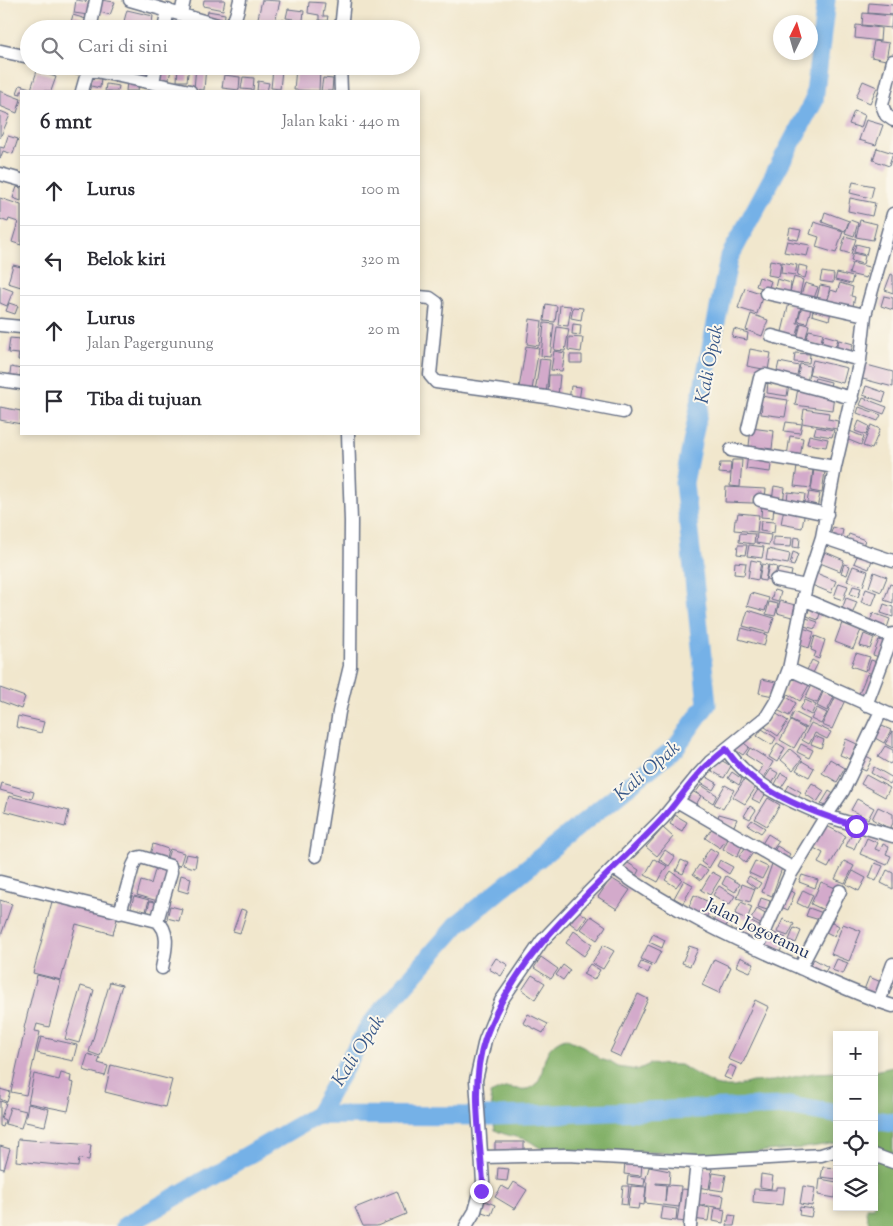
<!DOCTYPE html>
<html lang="id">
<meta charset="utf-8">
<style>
:root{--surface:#fff;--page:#f2f2f3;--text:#2b2b33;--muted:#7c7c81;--line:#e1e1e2}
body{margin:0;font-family:"Sorts Mill Goudy",serif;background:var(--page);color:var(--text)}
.controls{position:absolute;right:15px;bottom:15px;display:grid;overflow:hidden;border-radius:0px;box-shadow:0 2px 8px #0003}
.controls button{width:45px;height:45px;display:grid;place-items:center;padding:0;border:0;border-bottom:1px solid var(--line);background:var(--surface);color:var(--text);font:25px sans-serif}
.compass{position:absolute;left:773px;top:15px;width:45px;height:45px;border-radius:50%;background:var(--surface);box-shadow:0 2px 8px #0003;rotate:5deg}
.stop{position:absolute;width:15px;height:15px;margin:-11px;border:4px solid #7c3aed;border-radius:50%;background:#fff}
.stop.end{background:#7c3aed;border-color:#fff;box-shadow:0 1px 5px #0008}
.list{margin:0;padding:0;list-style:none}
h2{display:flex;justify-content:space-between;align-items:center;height:65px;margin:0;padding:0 20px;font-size:21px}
h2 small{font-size:16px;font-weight:400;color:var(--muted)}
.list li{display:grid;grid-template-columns:32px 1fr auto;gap:15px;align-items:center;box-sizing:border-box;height:70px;padding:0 20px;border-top:1px solid var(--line)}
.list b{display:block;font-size:19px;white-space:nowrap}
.list p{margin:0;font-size:16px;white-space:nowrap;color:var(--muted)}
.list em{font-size:16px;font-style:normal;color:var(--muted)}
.icon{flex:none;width:28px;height:28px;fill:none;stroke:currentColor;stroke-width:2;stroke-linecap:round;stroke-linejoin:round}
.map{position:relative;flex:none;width:893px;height:1226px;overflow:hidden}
.search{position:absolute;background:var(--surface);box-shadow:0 2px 8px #0003;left:20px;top:20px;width:400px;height:55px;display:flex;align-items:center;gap:12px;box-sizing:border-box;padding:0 18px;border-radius:28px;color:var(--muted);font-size:19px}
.panel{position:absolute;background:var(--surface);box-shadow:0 2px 8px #0003;left:20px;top:90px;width:400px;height:345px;border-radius:0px}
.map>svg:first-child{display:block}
</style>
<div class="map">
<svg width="893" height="1226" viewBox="0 0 893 1226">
<rect width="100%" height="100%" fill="#fbf7ec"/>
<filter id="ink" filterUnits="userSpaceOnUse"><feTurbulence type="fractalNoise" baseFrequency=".02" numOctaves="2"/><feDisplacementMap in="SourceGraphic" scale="10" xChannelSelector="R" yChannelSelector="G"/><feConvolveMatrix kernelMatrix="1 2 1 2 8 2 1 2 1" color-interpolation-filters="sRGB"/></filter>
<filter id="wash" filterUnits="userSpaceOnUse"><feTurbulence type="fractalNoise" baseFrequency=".0096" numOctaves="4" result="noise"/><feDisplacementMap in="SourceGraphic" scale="20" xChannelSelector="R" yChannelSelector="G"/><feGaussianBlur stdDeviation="1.12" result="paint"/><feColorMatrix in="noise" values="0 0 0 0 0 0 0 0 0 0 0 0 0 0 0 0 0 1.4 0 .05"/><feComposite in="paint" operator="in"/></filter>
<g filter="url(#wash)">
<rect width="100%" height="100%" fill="#f1e7cd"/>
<!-- forest -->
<path fill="#82b068" stroke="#4e7063" d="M565,1038L583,1046L600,1059L610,1062L618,1067L637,1070L650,1064L680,1065L715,1085L724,1087H734L752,1082L773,1081L814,1073L837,1072V1143L804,1148L728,1154L545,1150C538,1148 534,1143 527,1140C516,1136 506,1136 495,1130L490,1094C495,1092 500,1089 505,1088C513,1087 524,1092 532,1087C550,1076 535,1049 565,1038Z
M893,1067V1226H872C867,1221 866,1214 866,1207H874V1071Z"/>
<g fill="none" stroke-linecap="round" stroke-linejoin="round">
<!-- river -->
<path stroke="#75b1e7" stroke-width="19" d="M317,1115L496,1116L788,1106L837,1114
M874,1120L893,1123
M125,1226L317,1115L369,1026L459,923L675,748L707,704L684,483L729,258L814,101L826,0"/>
</g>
<g id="blocks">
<!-- building -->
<path fill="#d3aacb" d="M76,0L90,2L88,15L74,13Z
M101,0L115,2L110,15L97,11Z
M204,0H225L223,10L203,6Z
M262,0L280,1L275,22L258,18Z
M309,2L325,3L323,16H328L327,21L319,20V15L308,13Z
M869,3L893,5V15L868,13Z
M288,9L304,11L302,29H292L293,19L286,18Z
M127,10L153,16L151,29H139L123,25Z
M208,11L225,14L224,23L206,20Z
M863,13L892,16L891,28L862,25Z
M73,15L86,19L83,29H69Z
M179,18L191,20L190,28L177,26Z
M236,19L246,21L245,29H235Z
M278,19L289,21L288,29H276Z
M260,21L273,23L272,29L258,28Z
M856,25L881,28L880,41L855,38Z
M874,41L889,43L886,60L871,57Z
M128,66H137L148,70L146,80L126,75Z
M178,66H189L187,81H177Z
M196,66H206L204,90L194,89Z
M324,66H333L332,74L323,73Z
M159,67L171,70L168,83L156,80Z
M296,68L320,69L319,91L294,90Z
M273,69L282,70L280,89L271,88Z
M37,71L56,77L51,91H37L31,89Z
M224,75L240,77L239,90L222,88Z
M92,76L101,77L100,88L91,86Z
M243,77L254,78L253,90L241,89Z
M323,78L333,79L332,91H321Z
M258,81L269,83L267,91H257Z
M863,81L877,87L870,103L856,97Z
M127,82L139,84L138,91H126Z
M106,84L119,86L118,91H105Z
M20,85L30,88L29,91H21V94L17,93Z
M0,91L21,99L17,113L0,106Z
M0,111L10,115L0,138Z
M854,111L865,115L861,128L849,124Z
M866,120L883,125L876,145L859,140Z
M8,136L18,139L13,154L3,151L0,159V147L4,148Z
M877,148L893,153L889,166L873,160Z
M853,182L874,186L871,198L850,193Z
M17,187L21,188V201L13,198Z
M0,198L21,205V245L12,242L18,222L9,219L8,222L0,219Z
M850,198L875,203L872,216L848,211Z
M825,212L849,221L845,231L822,222Z
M850,220L858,223L854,236L845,233Z
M860,220L877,224L873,240L856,237Z
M814,222L843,231L836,253L816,247L819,237L810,234Z
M790,228L801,230L798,240L788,238Z
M845,236L856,239L851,254L841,251Z
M787,241L810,245L807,256L784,252Z
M856,244L868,247L866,255L854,252Z
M853,253L865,256L863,264L851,261Z
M770,260L781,262L779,277L768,275Z
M782,262L797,265L795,275L781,273Z
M852,263L869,267L866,278L849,274Z
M13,265L21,267V287L8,283Z
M799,265L808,267L805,278L797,276Z
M822,272L834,274L833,283L820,281Z
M837,273L853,277L851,284L835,280Z
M891,274L893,275V293L885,290Z
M759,277L771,281L768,290L756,286Z
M794,277L803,280L799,298L774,292L777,279L791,283L790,292Z
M805,283L818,287L813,301L800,297Z
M840,283L853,287L851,296L855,297L852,310L827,302L831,290L837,292Z
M820,285L830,287L826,304L816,302Z
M0,286L13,291L7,306L0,303Z
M745,288L763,294L757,314L738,308Z
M884,296L893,298V310L881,306Z
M803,302L812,305L807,323L798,321Z
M9,303L18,306L15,314L6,311Z
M789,303L801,306L797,323H800L796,339L781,336Z
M546,304L557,306L555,322L544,321Z
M814,304L832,308L829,320L812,315Z
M560,305L571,306L568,326L558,325Z
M573,307L583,308L581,320L571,318Z
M751,314L768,320L762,336L746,330Z
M530,319L542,321L539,346L527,344Z
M544,323L554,324L550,357L541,356Z
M801,323L809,325L805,341L797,339Z
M573,324L581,325L580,335L572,334Z
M557,327L569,329L565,351L554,350Z
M734,329L748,333L747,340L732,337Z
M809,330L823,333L820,346L805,342Z
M824,335L838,339L834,351L820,347Z
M569,337L583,338L581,352L568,350Z
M10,338L21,339V360H18L19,354L8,353Z
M839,340L853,344L850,355L835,351Z
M526,346L539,348L532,390L519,388Z
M750,349L771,353L768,370L747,366Z
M554,351L565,353L562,371L551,370Z
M795,353L810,354L809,363L794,362Z
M570,355H582V363H570Z
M540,359L550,360L546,394L535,392Z
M813,360L847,368L843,383L809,374Z
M779,362L799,366L796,379L776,375Z
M800,364L810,366L807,383L797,381Z
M863,364L893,372V387L859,378Z
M11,367L21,369L20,381L9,379Z
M549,375H560L558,396L548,395Z
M815,378L831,382L829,391L812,386Z
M768,381L789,385L787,396L767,393Z
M571,386L581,387L579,401L569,400Z
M866,386L886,393L883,402L863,395Z
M798,388L834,395L832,410L795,405Z
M761,396L788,400L785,417L761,414L762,405L760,404Z
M863,398L887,407L884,414L860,405Z
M0,407L21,411V424L0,420Z
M859,407L881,415L878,421L857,413Z
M804,409L829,413L828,419L838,421L837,429L802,423Z
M859,421L869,426L866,435L855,431Z
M786,422L802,424L800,433L784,431Z
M871,425L880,429L872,449L863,446Z
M816,427L834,430L832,437L814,434Z
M751,428L774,431L772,449L749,446Z
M847,430L864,437L861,445L844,438Z
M809,435L828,439L826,447L807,444Z
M790,436L803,438L800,458L787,456Z
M748,455L772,458L770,472L746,469Z
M732,460H742L740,487L730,486Z
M720,463H731L730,474L719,473Z
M797,467L813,469L811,488L794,486Z
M814,469L825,471L822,493L811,491Z
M774,486L785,488L783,502L772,501Z
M726,487L766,489L765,497H754L753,503L725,502Z
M788,492L805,494L804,502L787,500Z
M809,492L820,494L817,508L806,507Z
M762,504L774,505L773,518L761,517Z
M784,508L805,511L802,528L781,524Z
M738,513L759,515L757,532L734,530L735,519H737Z
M761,521L775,522L774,533L760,531Z
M833,527L843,530L841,540L830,536Z
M740,533L755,534L754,544L739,542Z
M757,533L771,535L769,545L756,543Z
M849,534L865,540L862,548L846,541Z
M773,537L792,538L791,547L773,546Z
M794,537L800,538L799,548L793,547Z
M738,545H747L745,555L737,554Z
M749,545L764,547L762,558L747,556Z
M768,549L790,554L788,564L766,560Z
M793,552L798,554L794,566L790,565Z
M825,552L844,560L840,571L820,563Z
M859,552L873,557L869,569L854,563Z
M751,560L761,562L758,580L748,578Z
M735,562L746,563L744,575L734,574Z
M762,564L768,565L765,581L759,580Z
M844,564L850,566L847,575L841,573Z
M769,565L777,567L774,581L766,579Z
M853,566L868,571L863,586L847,581Z
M778,568L792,571L790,581L776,579Z
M874,572L887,577L881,592L869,587Z
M816,573L836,581L831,593L812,585Z
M839,583L848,586L843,600L834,597Z
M890,584L893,585V603L884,600Z
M853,586L861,588L858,597L850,594Z
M866,589L877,593L872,606L861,602Z
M774,590L781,592L778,602L771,600Z
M751,593L769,598L765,611L747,606Z
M846,598L857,602L852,615L841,612Z
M780,601L795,605L792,617L777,613Z
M769,602L778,604L775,616L766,614Z
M884,604L893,607V617L881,613Z
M810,606L821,610L818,620L807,616Z
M748,610L774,618L769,633L743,626Z
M873,613L890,619L887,628L870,622Z
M806,618L818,622L815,629L804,626Z
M842,623L861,630L853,649L835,642Z
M742,628L767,635L764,646L739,639Z
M803,628L814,632L809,648L797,644Z
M864,634L874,638L870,649L860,646Z
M815,636L825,640L819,659L814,657L816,652L811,650Z
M879,640L888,643L882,658L873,655Z
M856,653L870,657L865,671L851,666Z
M812,660L818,663L812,675L806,672Z
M871,660L880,663L875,675L867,672Z
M867,674L874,676L865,699L858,696Z
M793,676L809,685L800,701L784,692Z
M762,679L776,682L773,696L759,693Z
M811,686L822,692L817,703L805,698Z
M0,688L25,697L21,709L0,701Z
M823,692L834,697L827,711L817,706Z
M785,696L796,703L789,716L777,710Z
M836,696L845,700L832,729L822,725Z
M805,700L816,705L811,715L800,709Z
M817,708L827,713L821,724L811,719Z
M794,712L810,720L806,728L790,720Z
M775,713L788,721L778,736L765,727Z
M18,716L44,722L41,733L16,727Z
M791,721L805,729L794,748L780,740Z
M811,723L831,732L827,739L815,733L809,744L802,740Z
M882,726L891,730L884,743L875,738Z
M762,729L776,738L772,745L757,736Z
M893,731V748L885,744Z
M815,736L824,740L821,748L811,744Z
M846,739L857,744L850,759L840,755Z
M740,740L749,747L743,755L734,749Z
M777,743L785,748L777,762L769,757Z
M801,744L813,750L809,758L797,752Z
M885,746L893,750V760L890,764L878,757Z
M750,748L773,762L762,781L756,778L763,766L746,755Z
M790,749L802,759L793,770L781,760Z
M864,755L872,759L866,771L859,768Z
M719,759L731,766L724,778L712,771Z
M830,759L845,768L837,782L822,773Z
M802,761L814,768L809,777L796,770Z
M874,767L893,778L890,784L871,773Z
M771,769L778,773L772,784L764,780Z
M732,772L742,779L739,785L728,778Z
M781,773L788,777L781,788L775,784Z
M866,775L890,788L885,797L861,784Z
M705,776L717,783L713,790L701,783Z
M744,780L756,787L745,804L733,797Z
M2,783L34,792L32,799L0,790Z
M812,783L824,791L817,802L805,794Z
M701,785L717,795L713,803L696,792Z
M725,785L734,790L723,809L714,804Z
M789,785L801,792L796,801L784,794Z
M759,788L766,793L760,803L752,799Z
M692,791L701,796L694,808L684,803Z
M829,791L835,795L828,808L821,804Z
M9,796L69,811L65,827L5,811Z
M768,798L780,805L767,826L755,819Z
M857,799L874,808L868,819L851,810Z
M750,806L756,810L750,819L744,816Z
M878,807L893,814V823L890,829L872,819Z
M719,814L737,819L734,826L717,821Z
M675,815L687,822L682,831L670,824Z
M752,820L765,828L761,833L748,825Z
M823,824L846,836L828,868L818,863L823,853L810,846Z
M713,827L728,837L720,848L705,838Z
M663,828L673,837L657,856L646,847Z
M853,832L860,836L854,849L846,846Z
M768,834L779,841L770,854L760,847Z
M729,837L743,844L737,857L723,849Z
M867,838L878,843L875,849L880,851L883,844L889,847L886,854L891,856L887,865L860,854Z
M153,844L168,849L165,862L149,858Z
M747,845L754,851L746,863L739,857Z
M777,846L790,854L785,862L772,854Z
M710,848L718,853L709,868L701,862Z
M170,849L184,853L180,866L166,862Z
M665,850L675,857L669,866L659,859Z
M186,854L197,856L195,868L183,865Z
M654,859L667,866L658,882L645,875Z
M681,860L688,863L683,874L676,871Z
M720,860L733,867L729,874L717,866Z
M625,861L639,870L635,878L620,869Z
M755,861L768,867L762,879L749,873Z
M844,861L854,866L845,883L835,879Z
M875,863L883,866L876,881L869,878Z
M772,864L782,868L772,896L762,892Z
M699,865L708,870L701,880L693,874Z
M156,867L170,871L161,902L137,895L141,881L151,884Z
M887,870L893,873V889L881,883Z
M671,871L682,879L676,887L665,880Z
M853,871L866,878L859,891L846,884Z
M712,872L721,877L710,895L701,890Z
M181,875L191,878L188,893L178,890Z
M802,875L818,880L815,888L799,882Z
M726,876L740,884L735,892L722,884Z
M749,876L761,883L757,889L746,881Z
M611,878L630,890L617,909L598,897Z
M684,880L693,885L683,903L674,898Z
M821,882L838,889L828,912L811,904Z
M742,884L755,889L750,902L737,898Z
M719,886L735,896L729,905L713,895Z
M788,890L795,893L788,910L781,907Z
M803,890L813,895L807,908L797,903Z
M694,895L713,904L706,918L688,909Z
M134,896L149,900L145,915L130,911Z
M53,898L118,915L113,934L76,924L61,980L33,973Z
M761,898L770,901L767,910L758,907Z
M0,900L12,904L0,938Z
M150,901L159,903L155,918L146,916Z
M741,902L752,907L747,919L735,914Z
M170,906L182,909L179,921L167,918Z
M809,908L823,913L820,920L806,916Z
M241,909L247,911L240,933L233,931Z
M757,909L767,915L762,925L751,919Z
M579,911L587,917L578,929L570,923Z
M718,912L730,919L725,928L713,921Z
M591,916L606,926L597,940L581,929Z
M783,919L794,924L788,936L777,932Z
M827,919L839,926L834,936L822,930Z
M748,920L761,927L757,934L745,927Z
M843,924L861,931L849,961L831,954Z
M794,928L801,931L796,943L789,940Z
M744,930L756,936L753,943L740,936Z
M574,931L592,944L584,956L566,943Z
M772,932L786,938L779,954L765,947Z
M653,934L665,940L662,948L649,942Z
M603,945L614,951L603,969L592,963Z
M648,945L661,951L654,965L641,959Z
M689,946L698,949L690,966L682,963Z
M541,957L558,969L551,979L534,968Z
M740,957L754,964L750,972L736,966Z
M496,958L508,965L501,976L489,969Z
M714,959L731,967L719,993L702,985Z
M814,959L828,967L823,975L809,967Z
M837,959L848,963L843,974L832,970Z
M641,962L651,966L648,973L638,968Z
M590,964L600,970L594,980L583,974Z
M563,965L570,970L563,980L556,975Z
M37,975L61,981L49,1027L37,1024L35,1031L40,1032L26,1095L11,1092L25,1029L24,1028Z
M532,975L545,983L535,999L522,990Z
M869,977L881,982L876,995L864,990Z
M110,982L122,985L100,1056L89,1052Z
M81,986L94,990L79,1043L65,1039Z
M638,994L648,999L621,1057L610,1052Z
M755,1000L769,1007L742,1065L728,1059Z
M528,1014L548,1024L543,1033L523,1023Z
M41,1037L77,1045L73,1061L37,1053Z
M88,1054L100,1058L98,1063L108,1066L105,1076L83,1070Z
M111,1065L172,1080L165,1107L105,1092Z
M730,1065L736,1068L731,1080L724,1077Z
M61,1073L71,1076L70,1082L74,1083L68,1111L28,1103L34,1074L59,1080Z
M0,1089L10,1092L7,1102L0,1099Z
M0,1101L6,1103L1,1118L5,1120L3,1127L0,1126Z
M28,1104L49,1109L45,1126L25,1122Z
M10,1107L26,1111L21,1128L5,1124Z
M18,1139L91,1145L89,1160L79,1159L78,1167L16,1161Z
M495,1142H524V1151H495Z
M0,1146L10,1149L4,1169L0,1168Z
M625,1162L642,1163L641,1176L624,1174Z
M649,1167L670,1171L669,1184L656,1183V1184L666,1185L665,1202L667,1185L681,1186L679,1207L645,1203L647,1182H645Z
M823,1167L837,1168V1179L821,1177Z
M498,1168L509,1169L507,1181L497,1180Z
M700,1168L712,1169L709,1189L698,1187Z
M713,1173L726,1175L723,1191L710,1189Z
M761,1174L773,1176L771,1189L760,1187Z
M628,1176L645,1178L644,1186L627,1184Z
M820,1179L837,1182L835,1198L818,1195Z
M514,1182L527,1190L515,1209L495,1197L502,1186L509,1190Z
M623,1186H629L627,1205L621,1204Z
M631,1186L646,1187L644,1205L639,1204L638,1209L628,1208Z
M803,1186L815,1188L812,1206L800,1204Z
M776,1187H785L783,1205L753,1202L754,1189L776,1190Z
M682,1189L692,1190L687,1222L677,1221Z
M397,1191L406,1214L377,1226H363L355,1208Z
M697,1192L724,1196L722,1208L695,1204Z
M483,1200L495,1205L491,1215L479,1211Z
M695,1205L710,1208L708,1221L693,1219Z
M662,1207L677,1209L676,1221L660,1219Z
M800,1207L813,1209L811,1217L799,1215Z
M715,1208L725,1210L723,1223L713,1221Z
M729,1215L736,1216L734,1226H727Z"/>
</g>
</g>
<g filter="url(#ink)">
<use href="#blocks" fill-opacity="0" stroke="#666f85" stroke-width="1"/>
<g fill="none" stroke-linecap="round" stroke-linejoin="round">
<defs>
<path id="minor" d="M130,0L224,27C236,25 237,11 240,0
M181,14L184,0
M90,29L96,0
M164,29L168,10
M341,29L344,0
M1,51L29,57
M893,61L882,105L886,115L893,120
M72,66L190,91
M340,66L341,91
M153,83L156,66
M82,91L88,70
M0,174L21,180
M766,293L865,315
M419,297L430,298L437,303L430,375L436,382L546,397L623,412
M0,325L21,327
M772,336L860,360
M0,380L21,383
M748,429L760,378L765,375L852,398
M731,450L835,467
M760,500L827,514
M822,537L893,561
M776,580L806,586
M803,599L893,637
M789,669L893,716
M866,705L893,634
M726,749C750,785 788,800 826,816L843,791L881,711
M677,801L794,869
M316,856L339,712L350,666L351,521L348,434
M614,868C670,909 734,939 798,967C829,981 860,996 893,1006
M0,882L157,921
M120,913L133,866L137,858L141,857L170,866L171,872L157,921C171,932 165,952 162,968
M757,949L790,875L826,816L893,836
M800,968L840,891
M879,1002L893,964
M874,1155L893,1162
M482,1157L567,1155L697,1162L821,1155L837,1150
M466,1226L475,1211L483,1182L476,1080L485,1040L501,1001L542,941L590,891L663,818L698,775L710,762L767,716L778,698L789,669L806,586L822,537L835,467L860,360L865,315L893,214
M690,1226L697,1162"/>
</defs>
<!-- minor casing -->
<use href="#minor" stroke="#666f85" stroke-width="15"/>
<!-- minor -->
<use href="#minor" stroke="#fff" stroke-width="12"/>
</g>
</g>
<g fill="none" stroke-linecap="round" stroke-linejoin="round" filter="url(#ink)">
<!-- route -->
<path stroke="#7c3aed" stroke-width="6" d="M481,1191L483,1182C480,1136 470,1083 485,1039C517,948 598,888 662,819C675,805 685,789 698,775C706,765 716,757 726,749C754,792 808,811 856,826"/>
</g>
<g text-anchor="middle" stroke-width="4" stroke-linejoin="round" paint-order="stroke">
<!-- street labels -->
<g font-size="18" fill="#1b2f5e" stroke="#fbf7ec">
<text transform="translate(758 928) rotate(26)" y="6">Jalan Jogotamu</text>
</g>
<!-- water labels -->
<g font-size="19" font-style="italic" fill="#365687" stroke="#fbf7ec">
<text transform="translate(708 364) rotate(-79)" y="7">Kali Opak</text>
<text transform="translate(646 770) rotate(-41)" y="7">Kali Opak</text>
<text transform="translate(357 1050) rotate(-57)" y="7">Kali Opak</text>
</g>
</g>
</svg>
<div class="controls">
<button>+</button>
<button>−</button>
<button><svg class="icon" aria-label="locate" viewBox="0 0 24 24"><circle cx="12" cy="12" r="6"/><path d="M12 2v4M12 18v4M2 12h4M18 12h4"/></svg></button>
<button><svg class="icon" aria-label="layers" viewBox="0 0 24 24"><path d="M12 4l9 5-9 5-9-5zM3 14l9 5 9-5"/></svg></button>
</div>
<svg class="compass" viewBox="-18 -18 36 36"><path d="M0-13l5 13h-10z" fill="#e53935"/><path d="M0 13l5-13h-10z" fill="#7c7c81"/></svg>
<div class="stop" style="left:856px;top:826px"></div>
<div class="stop end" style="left:481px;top:1191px"></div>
<div class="search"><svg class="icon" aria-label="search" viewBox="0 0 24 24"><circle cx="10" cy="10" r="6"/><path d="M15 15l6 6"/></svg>Cari di sini</div>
<section class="panel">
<h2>6 mnt<small>Jalan kaki · 440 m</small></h2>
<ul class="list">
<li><svg class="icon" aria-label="ahead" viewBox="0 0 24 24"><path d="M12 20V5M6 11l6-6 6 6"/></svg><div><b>Lurus</b></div><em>100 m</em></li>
<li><svg class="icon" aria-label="left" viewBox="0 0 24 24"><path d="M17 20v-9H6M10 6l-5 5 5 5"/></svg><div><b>Belok kiri</b></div><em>320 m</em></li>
<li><svg class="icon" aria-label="ahead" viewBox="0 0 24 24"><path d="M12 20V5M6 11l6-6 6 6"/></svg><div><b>Lurus</b><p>Jalan Pagergunung</p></div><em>20 m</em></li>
<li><svg class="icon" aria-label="arrive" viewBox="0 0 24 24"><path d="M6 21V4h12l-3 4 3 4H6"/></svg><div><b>Tiba di tujuan</b></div></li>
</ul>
</section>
</div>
